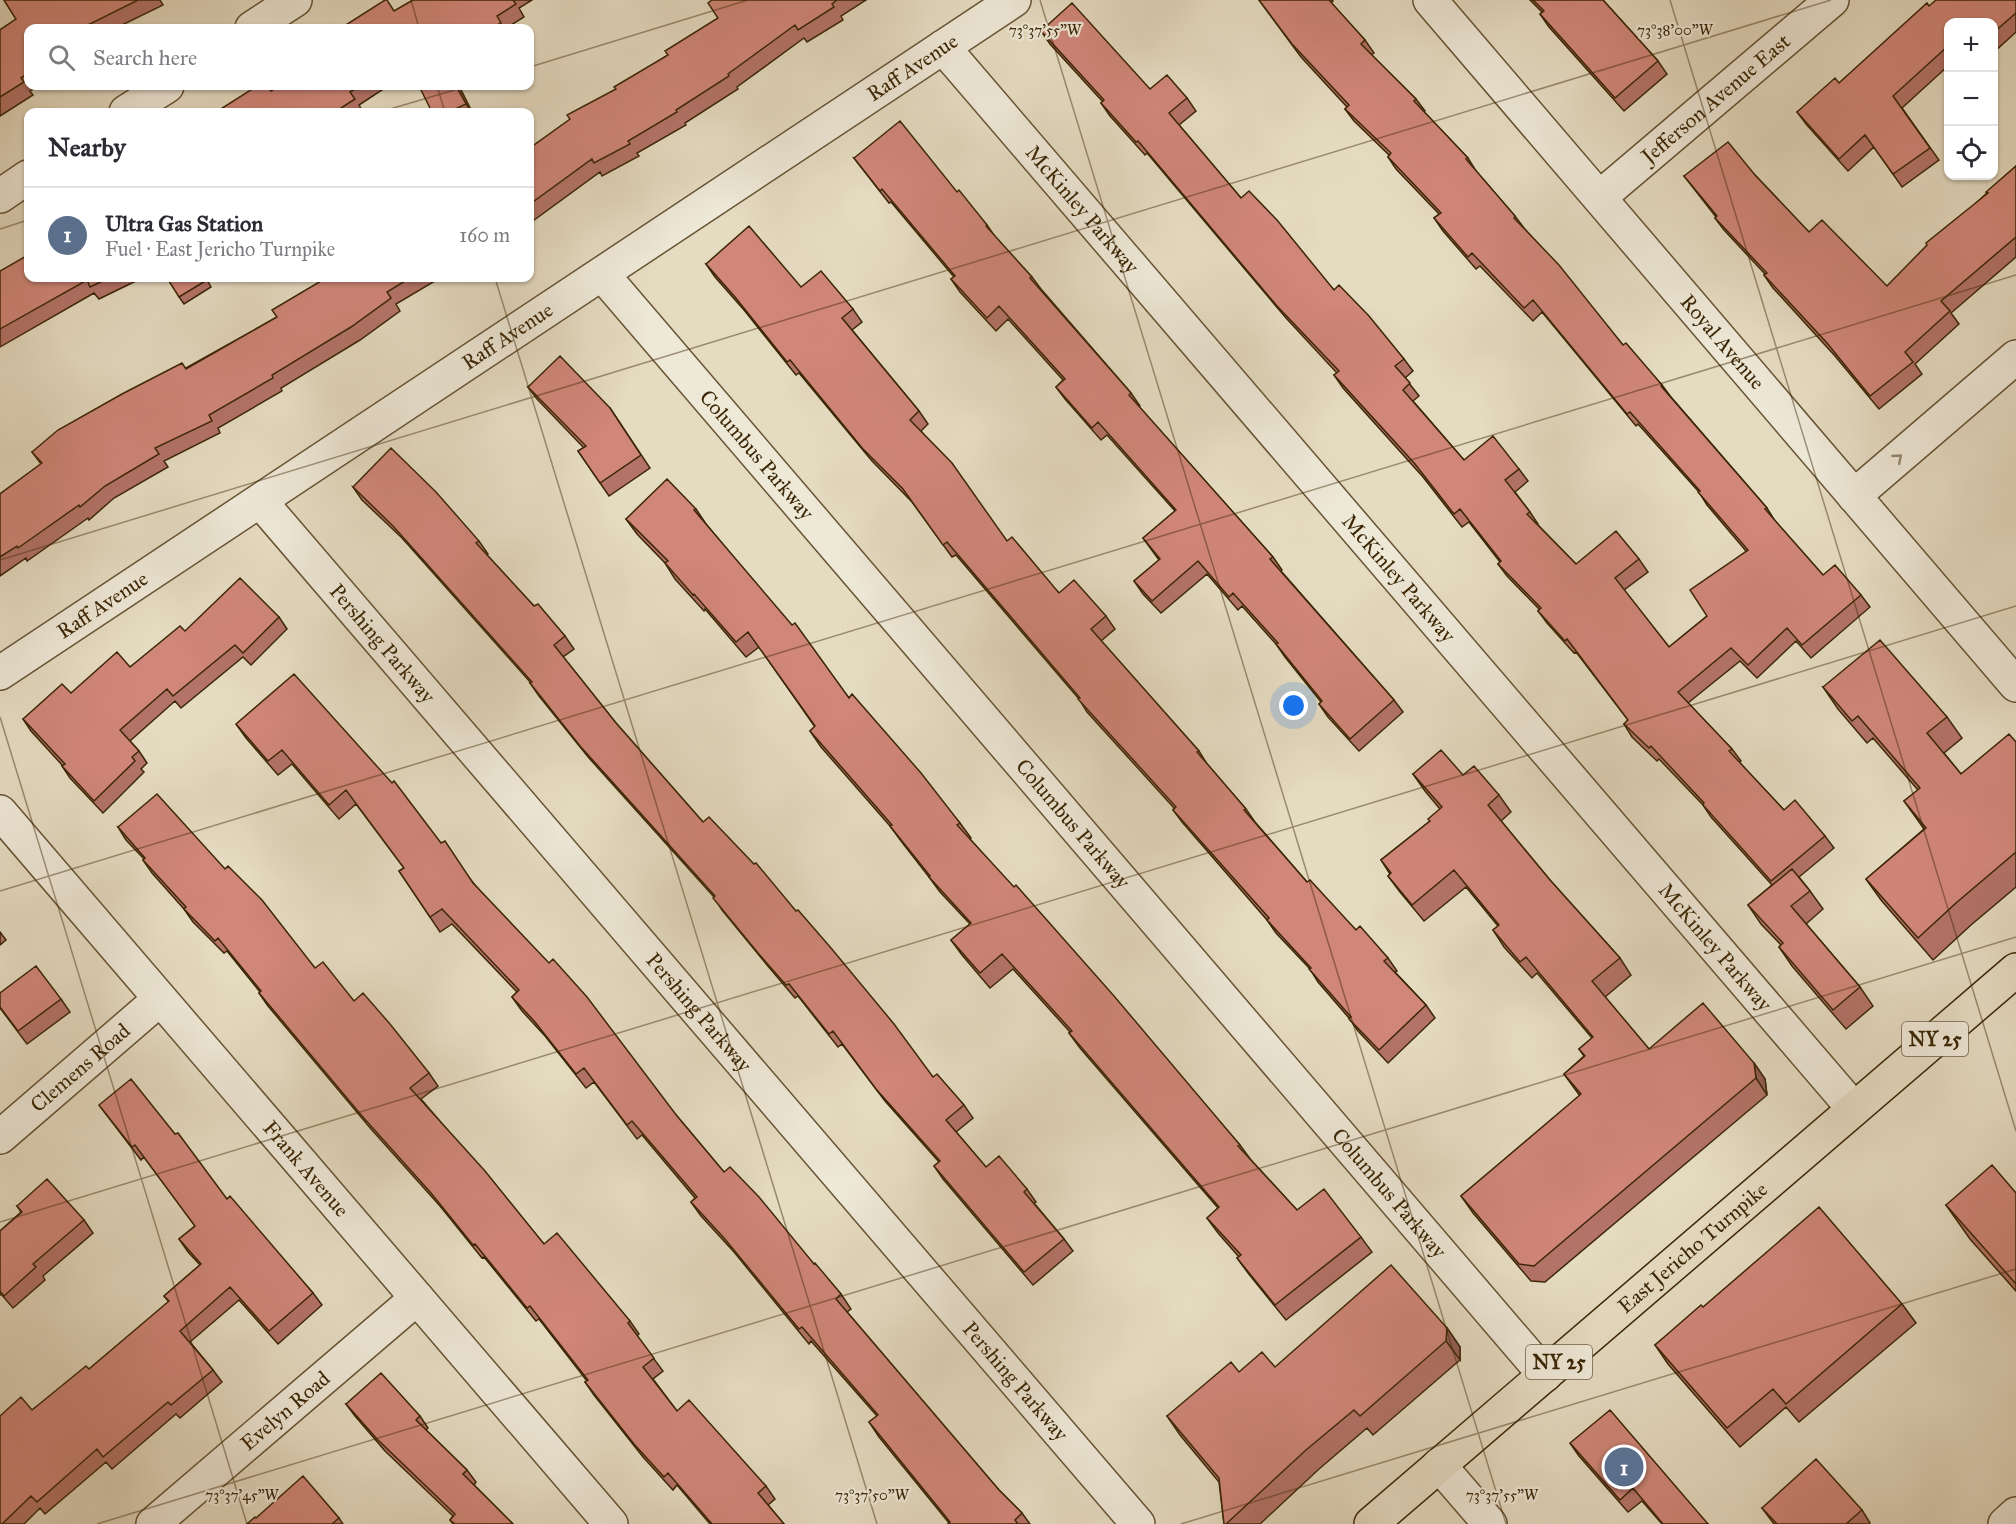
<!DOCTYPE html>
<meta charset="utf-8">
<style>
:root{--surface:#fff;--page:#f7f7f7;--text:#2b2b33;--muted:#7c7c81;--line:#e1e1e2;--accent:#db2777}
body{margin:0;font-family:"IM FELL Great Primer",serif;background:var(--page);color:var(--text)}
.controls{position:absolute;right:18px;top:18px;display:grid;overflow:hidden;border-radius:12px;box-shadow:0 2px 4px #0004}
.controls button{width:54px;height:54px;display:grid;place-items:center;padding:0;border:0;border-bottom:2px solid var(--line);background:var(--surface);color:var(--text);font:30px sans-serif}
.you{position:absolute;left:1294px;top:706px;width:21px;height:21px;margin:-15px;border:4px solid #fff;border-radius:50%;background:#1a73e8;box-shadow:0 0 0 9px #1a73e833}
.badge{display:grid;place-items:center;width:39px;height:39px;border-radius:50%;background:var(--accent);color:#fff;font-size:20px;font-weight:700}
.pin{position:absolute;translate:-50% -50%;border:3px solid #fff;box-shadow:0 2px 6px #0006}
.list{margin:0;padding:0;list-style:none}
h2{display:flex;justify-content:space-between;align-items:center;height:78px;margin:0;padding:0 24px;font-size:26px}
h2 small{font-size:20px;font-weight:400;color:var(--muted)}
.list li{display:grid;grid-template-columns:39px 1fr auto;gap:18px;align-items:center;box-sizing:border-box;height:96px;padding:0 24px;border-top:2px solid var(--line)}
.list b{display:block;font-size:22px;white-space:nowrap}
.list p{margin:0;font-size:20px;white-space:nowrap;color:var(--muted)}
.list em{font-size:20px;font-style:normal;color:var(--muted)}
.icon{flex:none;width:33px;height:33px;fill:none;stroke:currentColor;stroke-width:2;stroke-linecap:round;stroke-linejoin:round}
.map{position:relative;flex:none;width:2016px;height:1524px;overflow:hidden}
.search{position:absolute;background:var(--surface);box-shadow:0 2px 4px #0004;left:24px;top:24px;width:510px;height:66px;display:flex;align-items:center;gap:15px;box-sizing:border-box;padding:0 21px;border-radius:12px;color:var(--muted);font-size:22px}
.panel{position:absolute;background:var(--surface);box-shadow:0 2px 4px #0004;left:24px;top:108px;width:510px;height:174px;border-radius:12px}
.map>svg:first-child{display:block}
</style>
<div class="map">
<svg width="2016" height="1524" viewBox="0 0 2016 1524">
<rect width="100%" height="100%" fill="#e5dbc1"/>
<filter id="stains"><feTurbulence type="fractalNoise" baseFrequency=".00333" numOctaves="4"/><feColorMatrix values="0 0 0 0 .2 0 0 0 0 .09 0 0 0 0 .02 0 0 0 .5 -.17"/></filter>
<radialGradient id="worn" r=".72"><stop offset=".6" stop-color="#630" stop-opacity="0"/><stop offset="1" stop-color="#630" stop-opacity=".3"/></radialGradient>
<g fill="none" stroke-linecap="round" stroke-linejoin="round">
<defs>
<g id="minor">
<path id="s1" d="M1430,0L2016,685"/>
<path d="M252,28L295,0"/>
<path id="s2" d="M943,47L1854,1109"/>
<path d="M126,112L167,86"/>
<path d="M0,196L28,177"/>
<path id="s3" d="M1600,197L1832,0"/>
<path id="s4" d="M602,274L1545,1375"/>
<path d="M1854,496L2016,357"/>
<path id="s5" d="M260,501L1138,1524"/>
<path id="s6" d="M0,673L1014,0"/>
<path id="s7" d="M0,812L611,1524"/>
<path id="s8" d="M0,1137L160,999"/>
<path d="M1439,1465L1490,1524"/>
<path id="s9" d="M153,1524L417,1298"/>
<path d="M2005,1524L2016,1514"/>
</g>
<g id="primary">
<path id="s10" d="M1371,1524L2016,970"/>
</g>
</defs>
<!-- minor casing -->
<use href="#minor" stroke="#665334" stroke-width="36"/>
<!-- primary casing -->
<use href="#primary" stroke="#3b2605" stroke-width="36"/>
<!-- minor -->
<use href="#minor" stroke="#eee8d7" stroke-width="33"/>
<!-- primary -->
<use href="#primary" stroke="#e5dbc1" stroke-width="33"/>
</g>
<!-- wall -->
<path fill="#b37368" stroke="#3b2605" stroke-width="1.5" d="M4,0H160L163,5L116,28H28V86H38L30,91L33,95L0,116V30L16,19Z
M413,0H532L519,8L524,17L506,28H341L395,11Z
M712,0H866L841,16L843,20L807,42L804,38L737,87L738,89L685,123L686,125L637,153L639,156L602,176L600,172L530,223V148L616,89L668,55L718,18Z
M1259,0H1332L1333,1L1331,3L1365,40L1374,53L1371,55L1416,99L1425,111L1424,112L1468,158L1476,171L1515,216L1524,228L1623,345L1662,385L1671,397L1767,508L1775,521L1823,575L1861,595L1870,607L1811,658L1796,641L1757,678L1740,661L1688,703L1732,749L1741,761L1739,762L1784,810L1825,836L1834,848L1799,877L1810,891L1823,909L1806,924L1860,987L1873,1006L1846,1029L1792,966L1779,947L1781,945L1761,924L1748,905L1772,885L1711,817L1703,805L1659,759L1657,761L1632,737L1624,724L1628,720L1576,652L1574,653L1547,623L1538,611L1539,609L1507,576L1498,564L1500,562L1469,522L1462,527L1423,477L1343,388L1334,375L1337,373L1286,318L1147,153L1145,155L1110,116L1101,103L1103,102L1050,44L1041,31L1150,89L1187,98L1196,111L1179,125L1241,198L1404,359L1413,371L1405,378L1419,396L1413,401L1464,460L1519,469L1528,481L1515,492L1530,512L1538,524V525L1576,564L1639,559L1648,572L1624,590L1669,647L1707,616L1746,551L1707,505L1699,492L1638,424L1636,426L1542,312L1533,321L1480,266L1476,269L1443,231L1434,218L1439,214L1396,169L1388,157L1389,155L1354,121L1345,109L1347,107L1301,57Z
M1530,0H1603L1658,61L1667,74L1624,111L1549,27L1540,14L1542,12Z
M2016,0V32L1994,52V22H1948V66L1902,108L1939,160L1902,187L1874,147L1848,171L1806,124L1797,112L1839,83L1929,6Z
M279,86H388L359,105L363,112H216L271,91Z
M459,86L472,112H432Z
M854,158L957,192L987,225L996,238L1032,277L1041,289L1131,393L1140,406L1139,407L1273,557L1282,570L1281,571L1394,700L1403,712L1359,751L1328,717L1319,704L1321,702L1285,657L1276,644L1242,606L1238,610L1207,574L1161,613L1143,594L1134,581L1159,560L1143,538L1175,511L1107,435L1101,440L1065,399L1056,387L1063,380L1008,319L996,331L960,292L951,279L954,277L891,202L889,203Z
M2016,166V257L1951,313L1959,324L1915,364L1922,374L1879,409L1835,356L1773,288L1764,275L1765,274L1724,230L1715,218L1716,217L1684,176L1755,175L1809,232L1887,286Z
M706,264L801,287L853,309L862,322L852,330L919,411L928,424L921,431L1007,541L1059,593L1106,616L1115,629L1101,641L1199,751L1207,764L1246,809L1255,822L1307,882L1356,930L1388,958L1397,971L1395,972L1426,1005L1435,1018L1388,1063L1358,1031L1349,1018L1318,982L1310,969L1276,933L1267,920L1182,822L1173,810L1174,808L1087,712L1079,699L956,555L952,557L912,502L872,461L799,373L796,375L744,310L715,277Z
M0,271L28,278H142L99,299L94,293L0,347Z
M206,278L211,287L184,304L179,297Z
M326,278H440L396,304L400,311L360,340L281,388L282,391L218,428L220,433L164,461L168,467L114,498L89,520L88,518L27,561L26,558L0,576V494L41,464L32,452L186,368L277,317Z
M528,387L610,408L650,468L609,496L578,451L584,448L537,399Z
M353,487L479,541L488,554L487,555L534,606L565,636L574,649L563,657L616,723L703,822L933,1077L964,1105L973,1118L956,1132L986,1167L1027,1189L1036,1202L1034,1203L1064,1239L1073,1251L1033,1285L943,1179L934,1166L939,1162L885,1101L842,1044L838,1047L798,996L795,998L767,965L722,910L714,897L589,758L539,696L530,683H531L402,538L362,500Z
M696,509L706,524L849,698L960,823L971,838L970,839L1240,1145L1251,1160L1297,1210L1361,1237L1372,1252L1286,1320L1248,1273L1237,1258L1239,1257L1218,1233L1207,1218L1218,1208L1080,1048L1069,1033L1070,1032L1013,969L990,988L962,955L951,940L970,924L940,892L929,877L901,841L890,826L821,747L810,731L815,727L759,647L746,657L705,609L704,611L675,579L665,563L637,534L626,519Z
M279,617L287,629L251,665L243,657L181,708L175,701L130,741L139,751L147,763L141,769L144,772L103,813L70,778L62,766H63L31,731L23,719L71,693L130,667L185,631Z
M1823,687L1947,717L1962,738L1944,753L1961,774L2016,742V887L1971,925L1933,960L1881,900L1866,879L1924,829L1904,801L1918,790L1873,738L1867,743L1838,709Z
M236,724L441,843L475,885L677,1116L724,1172L814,1264L841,1294L851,1309L847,1312L999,1490L1022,1513L1030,1524H948L949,1523L879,1437L869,1422L877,1416L811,1341L809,1344L734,1252L701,1216L691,1202L695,1198L642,1135L637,1139L594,1082L586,1088L545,1036L522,1011L512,997L517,992L452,924L440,932L399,871L404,868L356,804L339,819L292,764L278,775L246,738Z
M1413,774L1463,775L1499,795L1511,812L1501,821L1550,880L1620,958L1631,975L1605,997L1649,1049L1754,1063L1765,1079L1767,1095L1545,1282L1531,1281L1473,1213L1461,1196L1580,1096L1564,1074L1584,1056L1579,1049L1592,1038L1537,973L1532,978L1504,947L1493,930L1498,926L1466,887L1424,921L1400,892L1388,876L1390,874L1381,860L1430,821L1440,809L1425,791Z
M118,827L225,869L315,968L354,1001L429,1073L438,1086L421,1099L544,1244L630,1321L639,1334L637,1336L663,1371L653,1379L677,1411L766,1486L775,1499L768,1505L784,1524H710L677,1485L673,1490L643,1457L594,1395L585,1382L587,1381L539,1319L536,1321L484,1257L482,1258L440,1206L371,1129L268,1006L259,993L260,992L227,951L224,953L193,922L184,909L152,873L143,860L144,859L126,840Z
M0,932L6,940L0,945Z
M61,999L70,1012L27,1044L0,1008Z
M99,1105L227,1199L313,1293L322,1305L278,1344L239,1300L190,1342L213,1370L222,1382L180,1418L176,1414L112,1469L106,1462L45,1514L40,1508L24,1524H0L32,1410L89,1369L169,1302L164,1296L200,1265L188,1252L179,1239L195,1226L144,1157L141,1160Z
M2016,1193V1291L1970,1239L1946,1205Z
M17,1206L84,1220L93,1233L43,1276L45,1280L13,1308L1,1294L0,1295V1231L21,1212Z
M1902,1304L1916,1323L1799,1422L1786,1407L1740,1447L1668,1364L1655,1345L1703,1307Z
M1447,1328L1460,1347V1360L1373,1435L1367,1428L1319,1469L1260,1524H1224L1219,1482L1180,1435L1167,1416L1239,1372L1275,1367Z
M346,1404L420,1416L428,1428L426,1430L467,1470L476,1482L474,1485L513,1524H453L450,1520L453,1516L385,1451L355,1416Z
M1570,1443L1708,1524H1662L1642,1501L1628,1512L1579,1456Z
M1762,1508L1862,1510L1870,1523L1869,1524H1774Z
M256,1518H339L343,1524H247Z"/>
<!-- shaded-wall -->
<path fill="#925e55" stroke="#3b2605" stroke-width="1.5" d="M456,86H459L472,112L466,104Z
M1754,1063L1765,1079L1767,1095L1756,1078Z
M1447,1328L1460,1347V1360L1446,1341Z"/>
<!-- building -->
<path fill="#d08679" stroke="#3b2605" stroke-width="1.5" d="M4,0H138L82,28H28V73L21,78L24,82L0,97V30L16,19Z
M385,0H387L394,11L413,0H513L516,4L497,16L501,23L492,28H341Z
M712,0H837L832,4L834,7L798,30L795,25L728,74L729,76L676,110L677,112L628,141L630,144L594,163L592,159L530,204V148L570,119L567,115L616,89L614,87L668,55L665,51L718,18L708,3Z
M1259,0H1329L1365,40L1361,44L1416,99L1414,101L1468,158L1466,159L1515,216L1514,218L1559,265L1623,345L1626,343L1662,385L1661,386L1767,508L1765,509L1823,575L1835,565L1861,595L1802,645L1787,628L1748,665L1731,648L1678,692L1732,749L1729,751L1784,810L1795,800L1825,836L1771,881L1703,805L1704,803L1651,746L1649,748L1624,724L1628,720L1567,639L1565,641L1538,611L1541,608L1498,564L1501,561L1460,509L1454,514L1415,464L1334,375L1339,371L1277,306L1138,141L1136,142L1101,103L1104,100L1041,31L1072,3L1150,89L1167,75L1187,98L1169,113L1241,198L1249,191L1277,220L1334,290L1339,285L1369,316L1404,359L1395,366L1410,383L1403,390L1464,460L1493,436L1519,469L1505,480L1530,512L1527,514L1576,564L1616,531L1639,559L1615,578L1669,647L1707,616L1690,590L1748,550L1698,492L1700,491L1630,412L1627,414L1533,300L1524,308L1472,253L1468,257L1434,218L1441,213L1388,157L1391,153L1345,109L1349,105L1292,44Z
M1533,0H1603L1658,61L1615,98L1540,14L1544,11Z
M1936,0H2016V13L1994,32V22H1948V46L1893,96L1930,148L1893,174L1865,135L1839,159L1797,112L1835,78L1839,83L1927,3L1929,6Z
M257,86H267L271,91L279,86H360L350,92L355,99L335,112H216Z
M419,86H456L466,104L449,112H432Z
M900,121L957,192L959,190L987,225L986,226L1032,277L1030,278L1131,393L1129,395L1273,557L1270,559L1394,700L1350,739L1319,704L1322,701L1276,644L1278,643L1233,593L1229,597L1198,561L1152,601L1134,581L1160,559L1143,538L1176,510L1098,422L1092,428L1056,387L1065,379L999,306L987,318L951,279L955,276L882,189L880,191L854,158Z
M1728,142L1755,175L1809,232L1822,220L1887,286L1927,245L1926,243L1988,193L1986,192L2016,166V237L1941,301L1950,311L1905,352L1913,362L1870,396L1827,343L1764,275L1767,273L1715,218L1717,216L1684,176Z
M749,226L801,287L821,271L853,309L842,318L919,411L910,420L952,463L1007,541L1012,537L1059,593L1074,580L1106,616L1091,629L1199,751L1197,752L1246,809L1244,810L1307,882L1310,880L1356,930L1360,926L1388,958L1384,961L1426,1005L1379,1050L1349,1019L1351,1017L1309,969L1311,968L1267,920L1269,918L1173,810L1176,807L1078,699L1080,698L947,542L943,545L903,489L863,449L790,360L787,362L735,297L706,264Z
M28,255V278H109L90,287L87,280L0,329V271Z
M167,278H205L207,280L179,297Z
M326,278H410L387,292L391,298L351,327L272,375L273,378L209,415L212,421L155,448L159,454L105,486L80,507L79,505L18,548L17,546L0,557V494L42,463L32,452L58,430L122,394L182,363L186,369L277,317L272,310Z
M560,356L610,408L641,455L600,483L578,451L586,446L528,387Z
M391,448L436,492L479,541L476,543L534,606L538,604L565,636L554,645L616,723L703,822L709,817L754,864L756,863L796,911L798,910L831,948L894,1024L933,1077L937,1074L964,1105L946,1120L986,1167L999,1156L1027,1189L1024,1192L1064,1239L1024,1272L934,1166L940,1161L876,1089L833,1031L829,1034L789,984L786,985L758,953L713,898L715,896L580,746L530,683L532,682L393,526L353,487Z
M667,479L696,509L694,510L792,625L795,623L849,698L852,694L921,773L960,823L957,825L1014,887L1016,885L1114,996L1240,1145L1238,1146L1297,1210L1324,1189L1361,1237L1275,1305L1237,1258L1241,1255L1207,1218L1219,1207L1069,1033L1072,1031L1002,954L980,973L951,940L971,923L929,877L930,876L890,826L892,825L810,731L815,726L748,632L736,642L694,594L693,595L665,563L668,561L626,519Z
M240,578L279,617L243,653L235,645L173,696L167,689L120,730L139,751L132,757L135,761L94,801L62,766L65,764L23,719L62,684L71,693L117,652L130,667L180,626L185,631Z
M1880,640L1947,717L1927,733L1961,774L2009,734L2016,742V852L1956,903L1918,938L1866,879L1926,828L1904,801L1920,788L1858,716L1852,721L1823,687Z
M294,674L392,783L394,781L441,843L445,841L473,883L549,963L553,959L587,997L677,1116L724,1172L730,1167L759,1197L814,1264L815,1263L841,1294L836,1299L999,1490L1022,1513L1015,1520L1018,1524H948L950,1522L869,1422L878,1415L802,1327L799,1329L724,1238L691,1202L697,1197L632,1121L627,1125L584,1068L576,1074L535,1022L512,997L519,990L442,909L430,917L399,871L404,868L346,790L329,805L282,750L268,761L236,724Z
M1441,750L1463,775L1474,766L1499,795L1488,805L1550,880L1620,958L1592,981L1649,1049L1703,1003L1754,1063L1756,1078L1534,1266L1519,1264L1461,1196L1581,1094L1564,1074L1585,1056L1579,1049L1593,1037L1526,957L1520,962L1493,930L1499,925L1454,870L1412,905L1388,876L1391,873L1381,860L1430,821L1428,819L1442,807L1413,774Z
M157,794L225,869L228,866L262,900L315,968L323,962L354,1001L363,993L390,1024L429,1073L410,1088L485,1171L544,1244L557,1233L630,1321L628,1323L654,1358L643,1367L677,1411L689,1400L766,1486L758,1493L784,1524H712L668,1473L664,1477L634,1444L585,1382L588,1380L530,1306L527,1308L475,1244L473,1245L431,1193L362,1116L259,993L261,991L218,938L215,941L184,909L186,907L143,860L145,858L118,827Z
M1792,869L1810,891L1791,906L1860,987L1833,1010L1779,947L1783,943L1748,905Z
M36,966L61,999L18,1031L0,1007V993Z
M131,1079L175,1134L178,1133L227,1199L230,1196L313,1293L269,1331L230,1287L180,1331L213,1370L171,1405L168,1402L103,1457L97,1449L37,1502L31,1496L2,1524H0V1416L21,1397L32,1410L86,1366L89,1369L169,1301L164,1296L201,1264L179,1239L195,1226L135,1145L132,1147L99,1105Z
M1992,1165L2016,1193V1284L1946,1205Z
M47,1179L84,1220L33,1264L36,1267L4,1296L0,1291V1231L22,1212L17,1206Z
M1819,1207L1902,1304L1786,1404L1773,1389L1727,1428L1655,1345L1701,1305L1703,1307Z
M1391,1265L1447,1328L1446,1341L1360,1416L1354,1410L1306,1450L1226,1524H1224L1219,1478L1167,1416L1231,1362L1239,1372L1262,1352L1275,1367Z
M381,1373L420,1416L416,1420L467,1470L463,1474L513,1524H455L450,1520L455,1514L377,1439L346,1404Z
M1610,1410L1708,1524H1663L1633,1488L1620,1500L1570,1443Z
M1816,1459L1862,1510L1846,1524H1777L1762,1508Z
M303,1476L339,1518L332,1524H247L255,1517L256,1518Z"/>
<!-- one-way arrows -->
<defs><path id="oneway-chevron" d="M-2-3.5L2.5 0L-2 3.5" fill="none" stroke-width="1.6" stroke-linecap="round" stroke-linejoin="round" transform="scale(1.5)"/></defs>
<use stroke="#94876e" href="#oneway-chevron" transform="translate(1898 458) rotate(-41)"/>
<!-- ticks -->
<path fill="none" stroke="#3b2605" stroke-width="1.5" stroke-opacity="0.45" d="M411,0L419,28M1040,0L1506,1524M1670,0L2016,1131M530,67L748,0M437,86L445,112M380,112L468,86M0,229L28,220M495,278L877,1524M0,560L1831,0M0,717L247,1524M0,891L2016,275M0,1222L2016,606M97,1524L2016,937M1181,1524L2016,1269"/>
<g text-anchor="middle" stroke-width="4.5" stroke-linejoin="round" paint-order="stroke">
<!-- shield labels -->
<g fill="#eee8d7" stroke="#716044" stroke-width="1.5">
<rect x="1902" y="1022" width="66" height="34" rx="4.5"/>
<rect x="1526" y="1345" width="66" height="34" rx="4.5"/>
</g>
<g font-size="20" font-weight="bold" fill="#3b2605">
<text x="1935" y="1046">NY 25</text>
<text x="1559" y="1369">NY 25</text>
</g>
<!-- street labels -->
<g font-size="21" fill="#3b2605" stroke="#eee8d7">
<text dy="7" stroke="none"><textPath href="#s6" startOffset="1095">Raff Avenue</textPath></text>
<text dy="7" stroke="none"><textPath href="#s3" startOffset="152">Jefferson Avenue East</textPath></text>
<text dy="7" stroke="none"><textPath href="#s2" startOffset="214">McKinley Parkway</textPath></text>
<text dy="7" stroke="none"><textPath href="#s6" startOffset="609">Raff Avenue</textPath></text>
<text dy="7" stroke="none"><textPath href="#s1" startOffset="450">Royal Avenue</textPath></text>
<text dy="7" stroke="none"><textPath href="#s4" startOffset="238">Columbus Parkway</textPath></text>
<text dy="7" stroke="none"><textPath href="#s2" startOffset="700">McKinley Parkway</textPath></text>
<text dy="7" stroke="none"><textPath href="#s6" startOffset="123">Raff Avenue</textPath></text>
<text dy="7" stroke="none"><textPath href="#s5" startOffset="188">Pershing Parkway</textPath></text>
<text dy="7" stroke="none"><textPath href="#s4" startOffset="724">Columbus Parkway</textPath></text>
<text dy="7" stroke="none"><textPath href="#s2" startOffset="1186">McKinley Parkway</textPath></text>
<text dy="7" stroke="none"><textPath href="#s5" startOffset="674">Pershing Parkway</textPath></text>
<text dy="7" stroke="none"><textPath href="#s8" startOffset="106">Clemens Road</textPath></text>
<text dy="7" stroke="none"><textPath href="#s7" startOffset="470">Frank Avenue</textPath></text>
<text dy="7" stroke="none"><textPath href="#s4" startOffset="1210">Columbus Parkway</textPath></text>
<text dy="7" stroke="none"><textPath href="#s10" startOffset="424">East Jericho Turnpike</textPath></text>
<text dy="7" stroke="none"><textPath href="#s5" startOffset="1160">Pershing Parkway</textPath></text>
<text dy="7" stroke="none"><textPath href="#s9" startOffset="174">Evelyn Road</textPath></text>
</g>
</g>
<g font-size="15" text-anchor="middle" fill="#3b2605" stroke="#eee8d7" stroke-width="4.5" stroke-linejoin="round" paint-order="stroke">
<text x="1045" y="35">73°37'55"W</text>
<text x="1675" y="35">73°38'00"W</text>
<text x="242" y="1500">73°37'45"W</text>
<text x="872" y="1500">73°37'50"W</text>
<text x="1502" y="1500">73°37'55"W</text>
</g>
<rect width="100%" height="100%" filter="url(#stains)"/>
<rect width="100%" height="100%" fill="url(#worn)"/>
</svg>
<div class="controls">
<button>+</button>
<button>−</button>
<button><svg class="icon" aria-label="locate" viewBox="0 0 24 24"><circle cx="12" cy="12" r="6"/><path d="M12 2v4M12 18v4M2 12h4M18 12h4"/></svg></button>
</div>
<div class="you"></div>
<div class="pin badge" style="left:1624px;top:1467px;background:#5c6f8a">1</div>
<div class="search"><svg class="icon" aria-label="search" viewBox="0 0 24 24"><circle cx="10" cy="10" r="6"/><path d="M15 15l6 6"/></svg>Search here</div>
<section class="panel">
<h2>Nearby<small></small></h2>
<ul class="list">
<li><span class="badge" style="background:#5c6f8a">1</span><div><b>Ultra Gas Station</b><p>Fuel · East Jericho Turnpike</p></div><em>160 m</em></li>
</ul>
</section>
</div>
